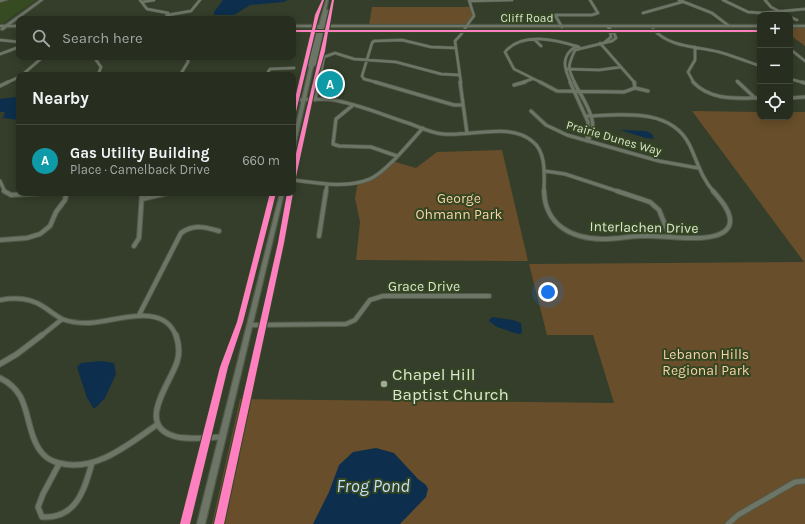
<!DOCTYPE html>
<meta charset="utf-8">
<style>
:root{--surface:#272e20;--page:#333a2d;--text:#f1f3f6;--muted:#a4a8a5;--line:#434a3e;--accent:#db2777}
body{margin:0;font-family:Karla,sans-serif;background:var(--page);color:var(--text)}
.controls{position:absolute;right:12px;top:12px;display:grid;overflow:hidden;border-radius:8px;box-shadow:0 2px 10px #0003}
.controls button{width:36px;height:36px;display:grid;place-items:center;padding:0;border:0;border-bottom:1px solid var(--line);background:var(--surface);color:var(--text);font:20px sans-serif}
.you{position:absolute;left:548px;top:292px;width:14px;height:14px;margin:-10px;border:3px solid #fff;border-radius:50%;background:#1a73e8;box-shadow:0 0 0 6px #1a73e833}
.badge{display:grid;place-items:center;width:26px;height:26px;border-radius:50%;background:var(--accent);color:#fff;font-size:13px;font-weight:700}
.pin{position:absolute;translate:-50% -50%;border:2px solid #fff;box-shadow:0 1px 4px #0006}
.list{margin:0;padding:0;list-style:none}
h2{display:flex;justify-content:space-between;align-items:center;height:52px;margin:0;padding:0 16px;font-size:17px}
h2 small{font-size:13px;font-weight:400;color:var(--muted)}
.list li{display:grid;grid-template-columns:26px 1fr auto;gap:12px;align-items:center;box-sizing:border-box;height:72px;padding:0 16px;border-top:1px solid var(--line)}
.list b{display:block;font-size:15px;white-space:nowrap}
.list p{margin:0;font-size:13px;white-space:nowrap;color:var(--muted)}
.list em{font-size:13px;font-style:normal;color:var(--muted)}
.icon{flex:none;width:22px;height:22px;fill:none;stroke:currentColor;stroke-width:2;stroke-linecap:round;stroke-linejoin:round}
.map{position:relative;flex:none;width:805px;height:524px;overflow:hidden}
.search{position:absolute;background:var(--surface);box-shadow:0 2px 10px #0003;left:16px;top:16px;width:280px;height:44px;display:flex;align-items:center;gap:10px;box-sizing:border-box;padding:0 14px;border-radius:8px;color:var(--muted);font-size:15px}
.panel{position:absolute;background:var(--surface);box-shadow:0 2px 10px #0003;left:16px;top:72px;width:280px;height:124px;border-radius:8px}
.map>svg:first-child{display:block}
</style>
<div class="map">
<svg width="805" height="524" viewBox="0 0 805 524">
<rect width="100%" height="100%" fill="#343e2a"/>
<!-- built -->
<path fill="#374b23" d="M11,0H36L3,23H0V2Z"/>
<!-- green -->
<path fill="#684e2a" d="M372,7H471L474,16L466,25H369Z
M790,27H805V46L790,35Z
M692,111L760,112V117H790V112H805V524H212L240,399L614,403L593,335H547L529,264L804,262Z
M502,150L528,261L356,260L360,222L355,198L358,181L373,177L392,161L416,168L437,152Z"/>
<!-- water -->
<path fill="#0d2f4d" d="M223,0H288L283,2L250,5L234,15H214V12Z
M16,97H19V120L3,118L5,112H0V99Z
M620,130L646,131L652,134L654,139L646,138Z
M493,317C503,319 512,319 521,323L522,331L521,334H518L497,327L489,321L490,319Z
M101,361L114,363L116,374L105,398L94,409L87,398L77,367L81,363Z
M376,448L394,453L418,479L426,485L428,489L426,497L400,524H313L329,492L339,465L353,452Z"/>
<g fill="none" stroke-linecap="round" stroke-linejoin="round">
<defs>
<path id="minor-far3" d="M140,0L147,9L168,13L165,19
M679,0L712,13L729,26
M723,0L748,12L762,13L805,9
M765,0L771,7L786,15
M470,1L512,0
M142,2L154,0
M643,13L682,2
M168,15L191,11L200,0
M790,17L797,20
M562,27L555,15H592L598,13L590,0
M653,29C670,48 696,46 719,52C733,56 746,61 760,66
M0,40L19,42
M535,40L541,46
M605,42L611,37L610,31
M600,43L635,83
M790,49L805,61
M0,54L19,47
M94,57L101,67L98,75
M567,69L599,70L621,67
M22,75L43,57
M180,75L188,62V57
M266,75L270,69L294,68
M790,79L805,83
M737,81L739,83
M6,83L19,77
M319,83L324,57L335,53L354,59L396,62L441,74L459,75
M379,83L364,79L362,76L372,43L374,41L402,40L431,47L456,48
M461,83L455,41C465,32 465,26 474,16L469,0
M521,83L532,79
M542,83L514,69L505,52C522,31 557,40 579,47
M571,83C564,69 560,55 577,46
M575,83C567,68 568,65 575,50L612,41L616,38L614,33L607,26
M694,83L688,72L695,60V47"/>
<path id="minor-far2" d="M375,82L454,105H463
M460,82L467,133
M540,82L557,91L624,92L635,88L634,82
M570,82L588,122L587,141
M574,82C582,98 603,125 587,141
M693,82C711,101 736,98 760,98
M738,82L755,98
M802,82L805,83
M514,85L525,82
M0,86L8,82
M635,88L648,91
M790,98L805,97
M293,100C306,100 320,98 333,100C359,104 385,116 411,124C421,128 432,133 443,134C470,137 510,122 532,141C547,152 544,176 544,192
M315,100L319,82
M352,106L336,119L333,144L339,146L371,147L397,156
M531,111L546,125L567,135L659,161L698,168
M586,116C620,115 670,107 689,144C697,160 701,178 714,192
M545,171L565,174L620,192
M293,180C317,183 346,189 370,179C386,172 410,142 423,128
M0,181L5,192
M326,192L327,184"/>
<path id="minor-far1" d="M4,191L11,195L43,193
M544,191C545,225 572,239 603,239C617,239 631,236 645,236C663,235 720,246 729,226C734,214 720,199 713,191
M617,191L650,202L659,210L670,237
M142,199L168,193
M319,236L326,191
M0,240L27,238L40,234L50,226L56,212L65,200L66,196L63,193
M134,246L139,238L142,193
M0,300C16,297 31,298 44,307C50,311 56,316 62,319C70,322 78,323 86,323C113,323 163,300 176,336
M139,315L181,233C194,224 205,227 219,231
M250,325L346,324L355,320L370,300L383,296H489
M41,336L61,320"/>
<path id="minor" d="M176,335C179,344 180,353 177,362C170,384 134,427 177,437C192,440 208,437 223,437
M0,364L17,354L42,335
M0,378C28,392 24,413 34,439C39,452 46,460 59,463C96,473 130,443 158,424
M59,464L43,494L38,507L42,517C76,519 84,491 92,463
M728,524L738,515L795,482L805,481"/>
<path id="tertiary" d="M0,0H7L0,2Z
M40,0H43L3,30H1V28Z"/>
<path id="secondary" d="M326,0H328L326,10H328L325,25H760V27H324L316,64L313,67L295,147L293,148V138L309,68L308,64L318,27H293V25H319Z
M0,25H19V27H0Z
M790,25H805V27H790Z
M280,193H284L205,524H197Z"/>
</defs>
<!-- minor-far3 casing -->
<use href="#minor-far3" stroke="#515a49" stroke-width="3.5"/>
<!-- minor-far2 casing -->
<use href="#minor-far2" stroke="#515a49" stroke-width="4.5"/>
<!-- minor-far1 casing -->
<use href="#minor-far1" stroke="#515a49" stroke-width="6"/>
<!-- minor casing -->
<use href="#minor" stroke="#515a49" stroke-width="7"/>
<!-- tertiary casing -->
<use href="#tertiary" stroke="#515a49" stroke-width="2"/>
<!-- secondary casing -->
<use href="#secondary" stroke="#515a49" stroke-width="2.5"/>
<!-- minor-far3 -->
<use href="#minor-far3" stroke="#6d7566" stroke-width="2.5"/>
<!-- minor-far2 -->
<use href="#minor-far2" stroke="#6d7566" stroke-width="3"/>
<!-- minor-far1 -->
<use href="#minor-far1" stroke="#6d7566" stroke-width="4"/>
<!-- minor -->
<use href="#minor" stroke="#6d7566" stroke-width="5"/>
<!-- tertiary -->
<use href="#tertiary" fill="#6d7566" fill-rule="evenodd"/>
<!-- secondary -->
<use href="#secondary" fill="#6d7566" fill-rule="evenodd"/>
<defs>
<path id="cycleway" d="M322,0H324L319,15L315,30H325L332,0H334L329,30H760V32H328L325,51L317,79L296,177L293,179V166L325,32H315L295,116L293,117V107L311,32H293V30H312L315,15Z
M270,193H276L243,322L228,367L190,524H180L220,367L237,322Z
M287,193H293L284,243L224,524H214L278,243Z"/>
</defs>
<!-- cycleway casing -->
<use href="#cycleway" stroke="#344622" stroke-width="2"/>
<!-- cycleway -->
<use href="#cycleway" fill="#ff80c0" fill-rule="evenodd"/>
</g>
<!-- markers -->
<circle fill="#a0ab96" stroke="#344622" stroke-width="1.5" cx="384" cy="384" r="4"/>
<g text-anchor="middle" stroke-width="4" stroke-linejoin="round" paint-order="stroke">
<!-- far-street labels -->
<g font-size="12" fill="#dae6d0" stroke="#344622">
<text x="527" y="22">Cliff Road</text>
<text transform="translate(614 138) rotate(16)" y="4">Prairie Dunes Way</text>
</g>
<!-- park labels -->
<g font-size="14" fill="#fad3a6" stroke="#344622">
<text x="459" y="203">George<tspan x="459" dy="16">Ohmann Park</tspan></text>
<text x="706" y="359">Lebanon Hills<tspan x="706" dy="16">Regional Park</tspan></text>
</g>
<!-- street labels -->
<g font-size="14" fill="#dae6d0" stroke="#344622">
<text transform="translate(644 227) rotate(1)" y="5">Interlachen Drive</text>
<text x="424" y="291">Grace Drive</text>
</g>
<!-- near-poi labels -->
<g font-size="17" fill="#dae6d0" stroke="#344622" text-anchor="start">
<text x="392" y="380">Chapel Hill<tspan x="392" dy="20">Baptist Church</tspan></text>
</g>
<!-- near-water labels -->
<g font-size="18" font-style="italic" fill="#c5dffc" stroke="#344622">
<text x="373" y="492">Frog Pond</text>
</g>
</g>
</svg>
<div class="controls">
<button>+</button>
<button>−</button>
<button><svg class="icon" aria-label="locate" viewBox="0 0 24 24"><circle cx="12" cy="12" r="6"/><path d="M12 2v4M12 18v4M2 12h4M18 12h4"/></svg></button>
</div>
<div class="you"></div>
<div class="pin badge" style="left:330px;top:84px;background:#0f9aa8">A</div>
<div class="search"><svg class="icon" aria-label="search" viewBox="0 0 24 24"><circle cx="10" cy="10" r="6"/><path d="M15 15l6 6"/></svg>Search here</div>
<section class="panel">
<h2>Nearby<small></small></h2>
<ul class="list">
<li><span class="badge" style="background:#0f9aa8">A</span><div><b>Gas Utility Building</b><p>Place · Camelback Drive</p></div><em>660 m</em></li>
</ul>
</section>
</div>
